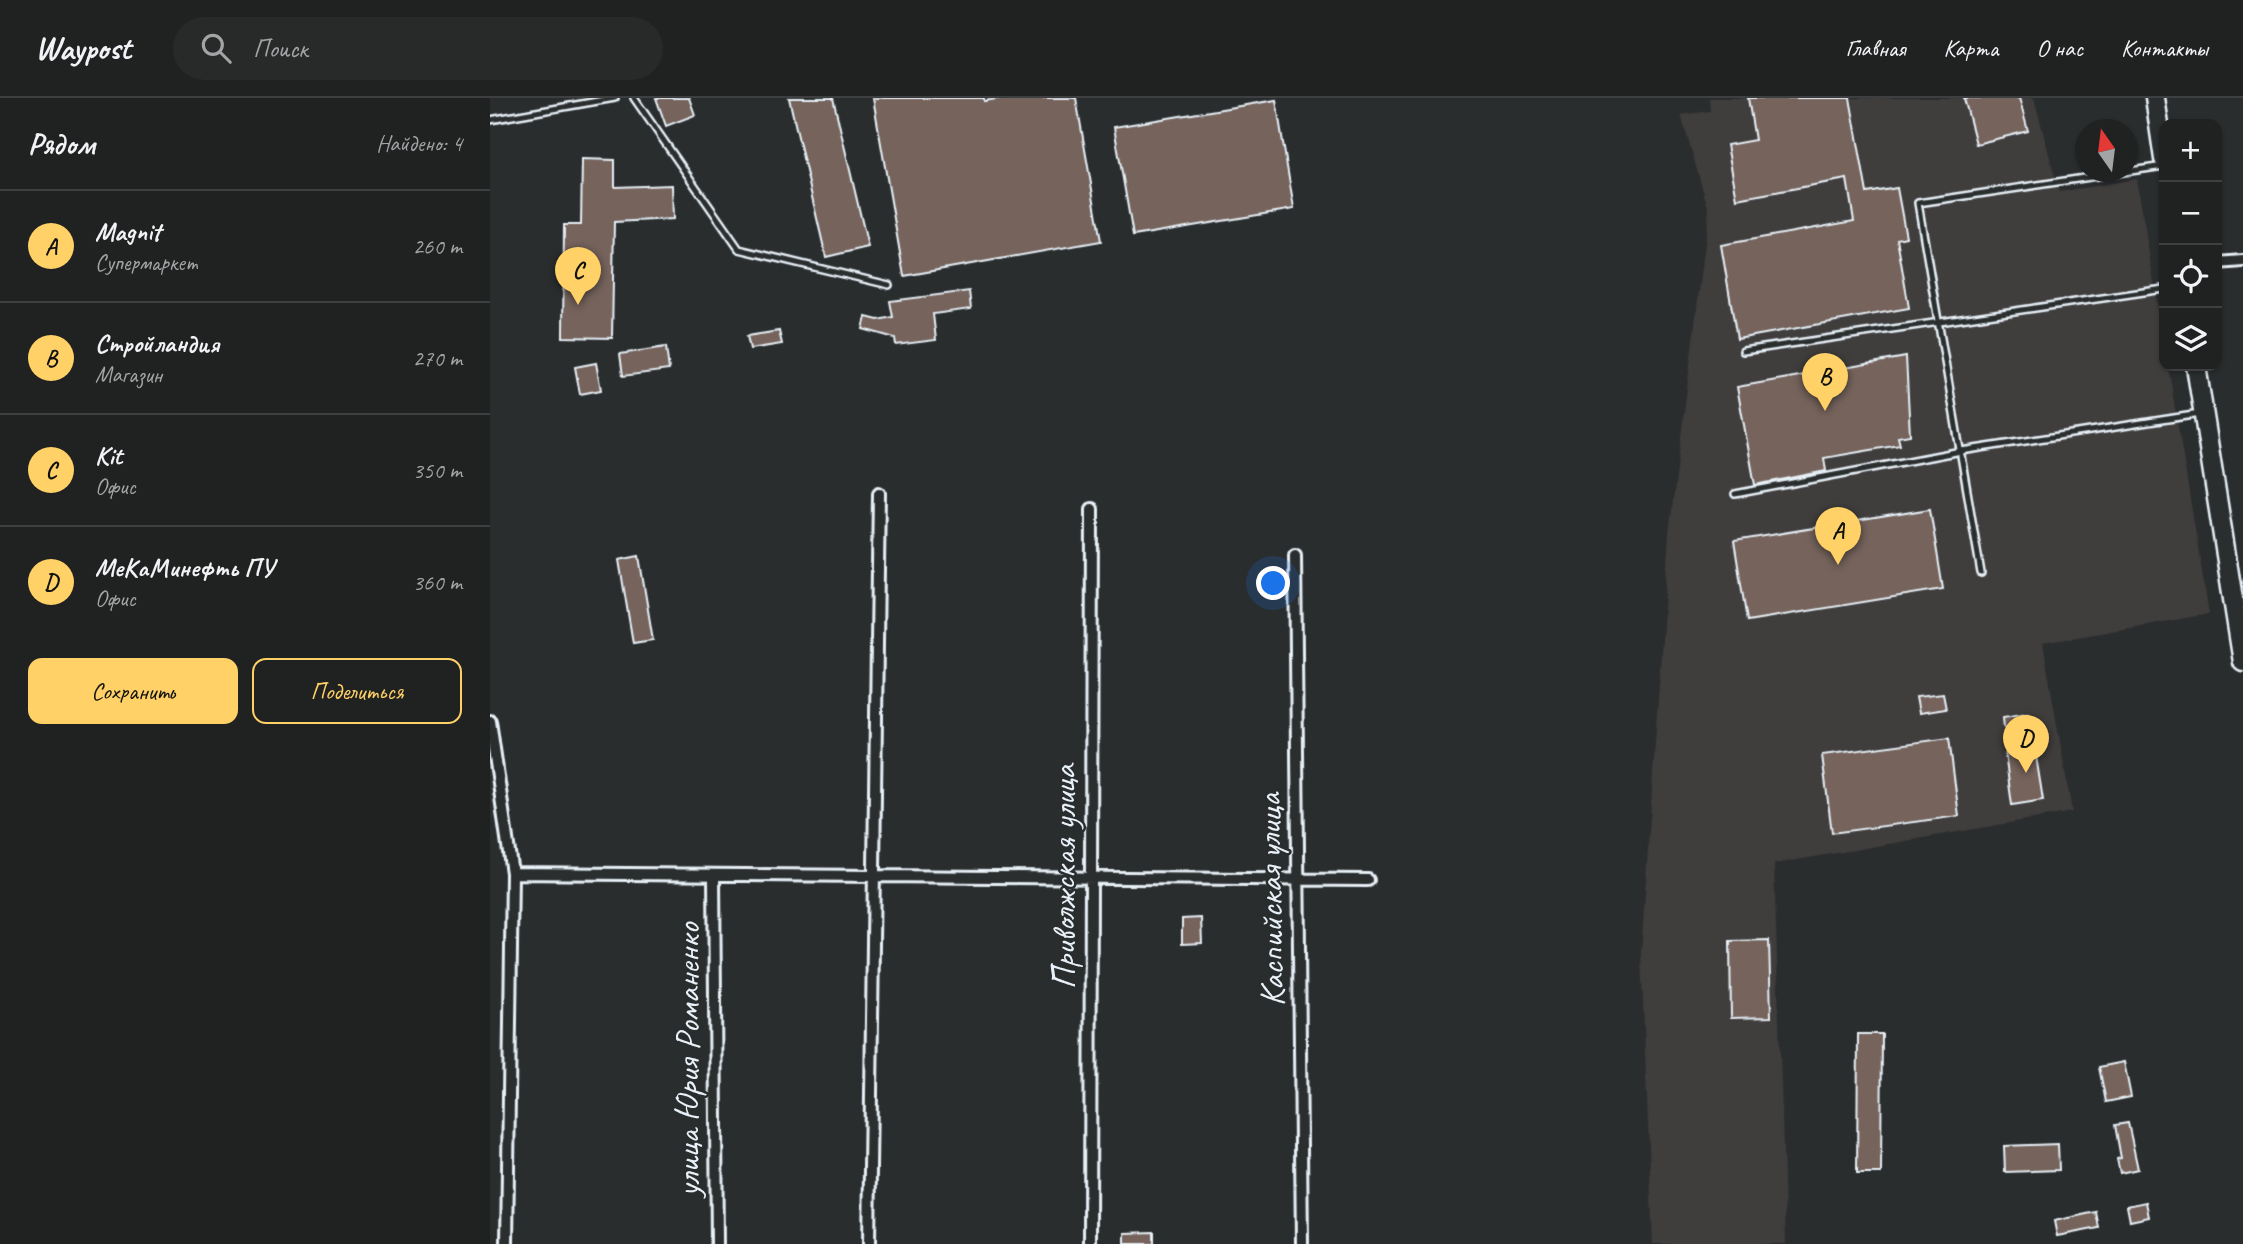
<!DOCTYPE html>
<html lang="ru">
<meta charset="utf-8">
<style>
:root{--surface:#202222;--page:#282a2a;--text:#f1f3f6;--muted:#a2a4a5;--line:#3d3f40;--accent:#ffd166}
body{margin:0;font-family:Caveat,sans-serif;background:var(--page);color:var(--text)}
.controls{position:absolute;right:21px;top:21px;display:grid;overflow:hidden;border-radius:14px;box-shadow:0 2px 5px #0004}
.controls button{width:63px;height:63px;display:grid;place-items:center;padding:0;border:0;border-bottom:2px solid var(--line);background:var(--surface);color:var(--text);font:35px sans-serif}
.compass{position:absolute;left:1585px;top:21px;width:63px;height:63px;border-radius:50%;background:var(--surface);box-shadow:0 2px 5px #0004;rotate:346deg}
.you{position:absolute;left:784px;top:486px;width:24px;height:24px;margin:-18px;border:5px solid #fff;border-radius:50%;background:#1a73e8;box-shadow:0 0 0 10px #1a73e833}
.badge{display:grid;place-items:center;width:46px;height:46px;border-radius:50%;background:var(--accent);color:#111;font-size:23px;font-weight:700}
.pin{position:absolute;translate:-50% -58px;filter:drop-shadow(0 2px 4px #0008)}
.pin::after{content:'';position:absolute;top:37px;width:24px;height:21px;background:inherit;clip-path:polygon(0 0,100% 0,50% 100%)}
.list{margin:0;padding:0;list-style:none}
h2{display:flex;justify-content:space-between;align-items:center;height:91px;margin:0;padding:0 28px;font-size:30px}
h2 small{font-size:23px;font-weight:400;color:var(--muted)}
.list li{display:grid;grid-template-columns:46px 1fr auto;gap:21px;align-items:center;box-sizing:border-box;height:112px;padding:0 28px;border-top:2px solid var(--line)}
.list b{display:block;font-size:26px;white-space:nowrap}
.list p{margin:0;font-size:23px;white-space:nowrap;color:var(--muted)}
.list em{font-size:23px;font-style:normal;color:var(--muted)}
.actions{display:flex;gap:14px;padding:21px 28px}
.actions a{flex:1;padding:16px 0;border:2px solid var(--accent);border-radius:14px;text-align:center;font-size:24px;color:var(--accent)}
.actions .main{background:var(--accent);color:#111}
.icon{flex:none;width:38px;height:38px;fill:none;stroke:currentColor;stroke-width:2;stroke-linecap:round;stroke-linejoin:round}
.map{position:relative;flex:none;width:1753px;height:1146px;overflow:hidden}
header{display:flex;align-items:center;gap:42px;box-sizing:border-box;height:98px;padding:0 35px;background:var(--surface);border-bottom:2px solid var(--line)}
header strong{font-size:33px}
nav{display:flex;gap:38px;margin-inline-start:auto;font-size:24px}
.search{width:490px;height:63px;background:var(--page);display:flex;align-items:center;gap:18px;box-sizing:border-box;padding:0 24px;border-radius:38px;color:var(--muted);font-size:26px}
main{display:flex}
aside{flex:1;background:var(--surface)}
.map>svg:first-child{display:block}
</style>
<header>
<strong>Waypost</strong>
<div class="search"><svg class="icon" aria-label="search" viewBox="0 0 24 24"><circle cx="10" cy="10" r="6"/><path d="M15 15l6 6"/></svg>Поиск</div>
<nav><a>Главная</a><a>Карта</a><a>О нас</a><a>Контакты</a></nav>
</header>
<main>
<aside>
<h2>Рядом<small>Найдено: 4</small></h2>
<ul class="list">
<li><span class="badge">A</span><div><b>Magnit</b><p>Супермаркет</p></div><em>260 m</em></li>
<li><span class="badge">B</span><div><b>Стройландия</b><p>Магазин</p></div><em>270 m</em></li>
<li><span class="badge">C</span><div><b>Kit</b><p>Офис</p></div><em>350 m</em></li>
<li><span class="badge">D</span><div><b>МеКаМинефть ПУ</b><p>Офис</p></div><em>360 m</em></li>
</ul>
<div class="actions"><a class="main">Сохранить</a><a>Поделиться</a></div>
</aside>
<div class="map">
<svg width="1753" height="1146" viewBox="0 0 1753 1146">
<rect width="100%" height="100%" fill="#2a2d2e"/>
<filter id="ink" filterUnits="userSpaceOnUse"><feTurbulence type="fractalNoise" baseFrequency=".0143" numOctaves="2"/><feDisplacementMap in="SourceGraphic" scale="14" xChannelSelector="R" yChannelSelector="G"/><feConvolveMatrix kernelMatrix="1 2 1 2 8 2 1 2 1" color-interpolation-filters="sRGB"/></filter>
<g filter="url(#ink)">
<!-- built -->
<path fill="#403d3c" d="M1219,0H1544L1569,94L1647,81L1674,248V268H1678L1719,516L1553,545L1582,714L1284,766L1296,1146H1163L1151,856L1179,436L1219,113L1191,17L1220,13Z"/>
<!-- building -->
<path fill="#74635b" stroke="#e8f1f8" stroke-width="2" d="M166,0H199L205,17L176,28Z
M299,0H343L378,149L336,159Z
M383,0H494V3L512,0H586L611,143L414,178Z
M1258,0H1360L1377,95L1407,90L1416,139L1407,141L1419,210L1247,241L1231,147L1364,123L1357,81L1247,101L1237,47L1265,42Z
M1474,0H1529L1538,33L1486,46Z
M786,2L804,111L643,138L624,29Z
M92,61L125,62V89L182,87L183,121L124,124L122,240L73,239L74,127H91Z
M479,193L481,211L443,216L446,242L406,247L405,240L373,231L376,219L388,222L403,219L400,203Z
M289,233L292,246L260,251L257,238Z
M176,249L179,272L133,278L130,256Z
M1416,259L1420,337L1408,339L1410,347L1334,360L1336,373L1265,387L1247,289Z
M106,265L111,292L90,296L85,269Z
M1440,411L1453,491L1257,523L1244,443Z
M149,458L163,542L143,545L129,462Z
M1453,596L1456,611L1429,615L1426,599Z
M1538,615L1540,626L1514,630L1513,619Z
M1459,640L1469,718L1342,735L1332,657Z
M1545,652L1553,702L1522,707L1515,656Z
M711,820L712,845L692,846V821Z
M1279,842L1281,919L1241,920L1240,843Z
M1368,936H1392L1391,1075H1367Z
M1634,964L1641,999L1616,1004L1609,969Z
M1638,1025L1648,1071L1630,1075L1627,1061L1631,1060L1625,1027Z
M1568,1046L1569,1072L1515,1074L1514,1048Z
M1656,1104L1659,1119L1640,1123L1637,1108Z
M1606,1114L1609,1130L1567,1138L1564,1123Z
M664,1134V1146H635V1135Z"/>
<g fill="none" stroke-linecap="round" stroke-linejoin="round">
<defs>
<path id="lane" d="M144,0L249,151L399,187
M0,22L125,0
M1253,253L1674,191
M1245,396L1471,353L1710,316
M1491,475L1428,105L1674,68"/>
<path id="street" d="M1727,165L1753,163
M805,457L812,1146
M0,623L22,775L17,1146
M22,775L878,782
M224,777L227,1146
M379,1146L389,395
M600,1146L602,411"/>
<path id="primary" d="M1665,0L1674,61
M1706,268L1753,564"/>
</defs>
<!-- lane casing -->
<use href="#lane" stroke="#e8f1f8" stroke-width="10"/>
<!-- street casing -->
<use href="#street" stroke="#e8f1f8" stroke-width="16"/>
<!-- primary casing -->
<use href="#primary" stroke="#e8f1f8" stroke-width="23"/>
<!-- lane -->
<use href="#lane" stroke="#2a2d2e" stroke-width="5"/>
<!-- street -->
<use href="#street" stroke="#2a2d2e" stroke-width="10"/>
<!-- primary -->
<use href="#primary" stroke="#2a2d2e" stroke-width="18"/>
</g>
</g>
<g text-anchor="middle" stroke-width="5" stroke-linejoin="round" paint-order="stroke">
<!-- street labels -->
<g font-size="35" fill="#e8f1f8" stroke="#2a2d2e">
<text transform="translate(573 779) rotate(-90)" y="12">Приволжская улица</text>
<text transform="translate(780 802) rotate(-91)" y="12">Каспийская улица</text>
<text transform="translate(197 962) rotate(-90)" y="12">улица Юрия Романенко</text>
</g>
</g>
</svg>
<div class="controls">
<button>+</button>
<button>−</button>
<button><svg class="icon" aria-label="locate" viewBox="0 0 24 24"><circle cx="12" cy="12" r="6"/><path d="M12 2v4M12 18v4M2 12h4M18 12h4"/></svg></button>
<button><svg class="icon" aria-label="layers" viewBox="0 0 24 24"><path d="M12 4l9 5-9 5-9-5zM3 14l9 5 9-5"/></svg></button>
</div>
<svg class="compass" viewBox="-18 -18 36 36"><path d="M0-13l5 13h-10z" fill="#e53935"/><path d="M0 13l5-13h-10z" fill="#a2a4a5"/></svg>
<div class="you"></div>
<div class="pin badge" style="left:1348px;top:467px">A</div>
<div class="pin badge" style="left:1335px;top:313px">B</div>
<div class="pin badge" style="left:88px;top:207px">C</div>
<div class="pin badge" style="left:1536px;top:675px">D</div>
</div>
</main>
